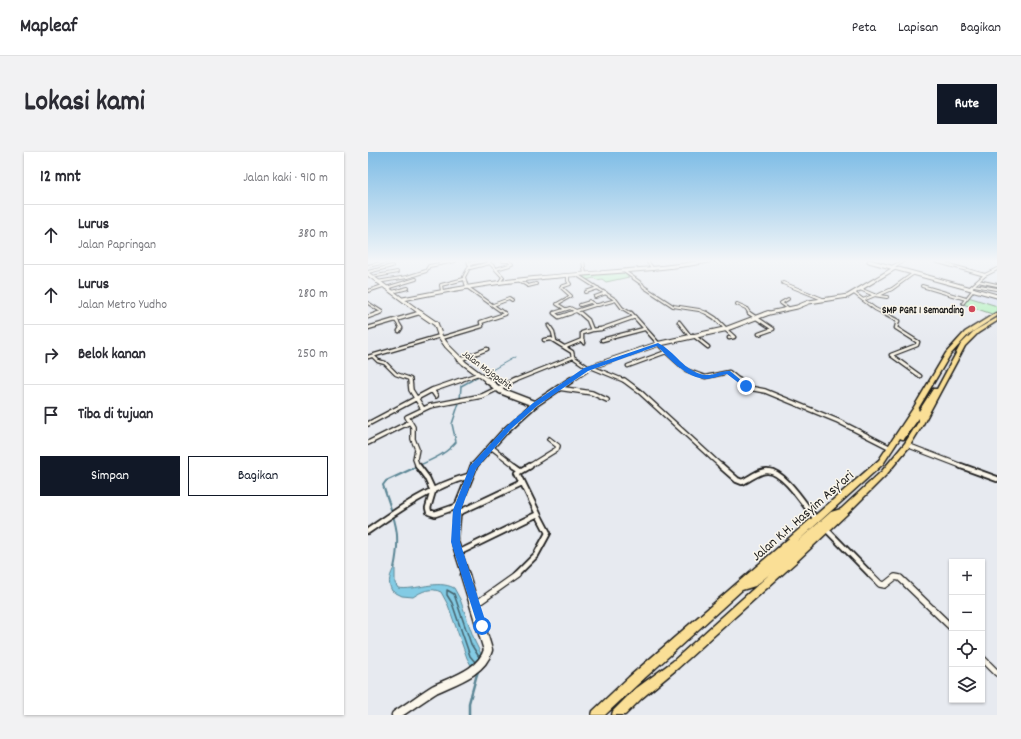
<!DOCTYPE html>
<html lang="id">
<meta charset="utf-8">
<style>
:root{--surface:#fff;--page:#f2f2f3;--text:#2b2b33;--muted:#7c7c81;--line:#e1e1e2;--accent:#111827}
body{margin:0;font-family:Dekko,sans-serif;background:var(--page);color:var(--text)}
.controls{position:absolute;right:12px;bottom:12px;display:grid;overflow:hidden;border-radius:0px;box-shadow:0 1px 3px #0004}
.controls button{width:36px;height:36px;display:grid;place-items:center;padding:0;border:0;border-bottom:1px solid var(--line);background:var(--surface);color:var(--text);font:20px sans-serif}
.stop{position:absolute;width:12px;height:12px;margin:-9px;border:3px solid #1a73e8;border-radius:50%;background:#fff}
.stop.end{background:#1a73e8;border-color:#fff;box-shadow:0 1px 4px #0008}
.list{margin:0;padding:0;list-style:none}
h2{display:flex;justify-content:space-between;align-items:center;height:52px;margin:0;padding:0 16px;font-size:17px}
h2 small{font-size:13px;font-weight:400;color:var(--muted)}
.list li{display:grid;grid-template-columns:26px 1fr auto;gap:12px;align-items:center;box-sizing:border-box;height:60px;padding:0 16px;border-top:1px solid var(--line)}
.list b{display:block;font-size:15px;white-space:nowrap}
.list p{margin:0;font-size:13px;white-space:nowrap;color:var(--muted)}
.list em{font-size:13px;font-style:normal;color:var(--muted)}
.actions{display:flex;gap:8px;padding:12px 16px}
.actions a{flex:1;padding:9px 0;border:1px solid var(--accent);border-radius:0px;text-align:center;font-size:14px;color:var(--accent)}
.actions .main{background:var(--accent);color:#fff}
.icon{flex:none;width:22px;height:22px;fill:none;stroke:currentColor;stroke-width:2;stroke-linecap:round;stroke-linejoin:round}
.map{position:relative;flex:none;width:629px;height:563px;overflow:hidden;border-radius:0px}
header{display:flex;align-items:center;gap:24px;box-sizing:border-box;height:56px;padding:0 20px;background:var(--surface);border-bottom:1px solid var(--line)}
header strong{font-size:19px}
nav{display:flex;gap:22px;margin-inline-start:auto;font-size:14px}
.intro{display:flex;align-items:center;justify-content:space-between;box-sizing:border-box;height:96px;padding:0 24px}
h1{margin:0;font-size:28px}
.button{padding:10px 18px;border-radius:0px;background:var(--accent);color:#fff;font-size:14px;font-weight:700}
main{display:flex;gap:24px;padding:0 24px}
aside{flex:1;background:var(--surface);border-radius:0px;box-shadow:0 1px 3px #0004}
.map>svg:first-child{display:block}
</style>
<header>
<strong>Mapleaf</strong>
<nav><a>Peta</a><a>Lapisan</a><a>Bagikan</a></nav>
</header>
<div class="intro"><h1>Lokasi kami</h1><a class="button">Rute</a></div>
<main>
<aside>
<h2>12 mnt<small>Jalan kaki · 910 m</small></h2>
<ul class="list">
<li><svg class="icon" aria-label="ahead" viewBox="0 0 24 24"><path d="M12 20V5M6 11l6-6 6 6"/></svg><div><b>Lurus</b><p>Jalan Papringan</p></div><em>380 m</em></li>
<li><svg class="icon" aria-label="ahead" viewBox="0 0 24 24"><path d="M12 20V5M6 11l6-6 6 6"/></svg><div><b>Lurus</b><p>Jalan Metro Yudho</p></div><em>280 m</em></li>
<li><svg class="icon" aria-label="right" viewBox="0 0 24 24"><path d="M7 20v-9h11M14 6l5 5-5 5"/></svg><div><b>Belok kanan</b></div><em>250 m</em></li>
<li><svg class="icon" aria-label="arrive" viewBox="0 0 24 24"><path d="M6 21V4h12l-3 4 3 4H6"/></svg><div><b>Tiba di tujuan</b></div></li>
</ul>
<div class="actions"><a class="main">Simpan</a><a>Bagikan</a></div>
</aside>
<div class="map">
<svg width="629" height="563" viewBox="0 0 629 563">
<rect width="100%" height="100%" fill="#e7eaf0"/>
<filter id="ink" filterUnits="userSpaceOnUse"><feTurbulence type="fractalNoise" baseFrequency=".025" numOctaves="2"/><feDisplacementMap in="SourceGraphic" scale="8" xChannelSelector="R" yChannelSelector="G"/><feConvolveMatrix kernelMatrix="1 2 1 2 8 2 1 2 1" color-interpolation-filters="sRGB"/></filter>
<g filter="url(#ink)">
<!-- built -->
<path fill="#d9e1f3" d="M605,138L629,146V154L600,145Z"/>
<!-- green -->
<path fill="#aff1ba" stroke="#66866b" d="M257,120L261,125L238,130L234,127L229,128L226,126L218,128L212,124Z
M600,145L629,154V159L624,162L595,152Z"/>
<!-- water -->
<path fill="#83cbe4" stroke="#5a8594" d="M27,414V431L30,436C48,439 69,427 86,436L92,447L107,490L114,504V512L109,524L99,506L80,453L73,440C63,435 54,439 45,445L34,444L24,439C19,430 22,423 27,414Z"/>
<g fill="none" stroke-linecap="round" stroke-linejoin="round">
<!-- shore -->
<path stroke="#45626c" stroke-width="1.5" d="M107,510L102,504L84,451L79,443V438L86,442L103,492L111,505"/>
<!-- stream-far3 -->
<path stroke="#5a8594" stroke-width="1" d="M115,223L147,205
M102,229L111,224"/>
<!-- stream-far2 -->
<path stroke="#5a8594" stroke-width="1.5" d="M52,313C65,307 78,302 88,290L84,272L92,248L93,234L104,228"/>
<!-- stream-far1 -->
<path stroke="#5a8594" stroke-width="2" d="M26,416C34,378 26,368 15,333L18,329L48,315"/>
<!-- stream -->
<path stroke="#5a8594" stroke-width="2.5" d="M101,563V551L109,522"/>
<defs>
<path id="street-far4" d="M100,109L101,112L116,109
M120,109L135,125L131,131
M135,109H140
M215,109L217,122
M279,109L285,117
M567,109L617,123L602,136
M104,110L96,125L99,135L137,162
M0,114L21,109
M524,115L535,109
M102,116L122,111
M128,117L145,112L141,109
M0,120L24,114
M257,120L274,132L276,135L305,154L331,158L341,162
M209,123L248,148L254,156L264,162
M617,123L629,117
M4,125L29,120
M152,129L160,134L168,132
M610,129L629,133
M9,130L39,125L58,119L61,114L87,109
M415,131L457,148
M606,133L629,137
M554,134L598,147
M18,136L48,127
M492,137L506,143L519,145
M0,139L15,134
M74,139L73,133L96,127
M24,140L40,136
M218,140L230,136
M486,141L507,157L517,162
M511,143L524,137L546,121
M227,145L238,141
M420,147L413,151L420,156
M495,148L507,143
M221,149L227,153H230L248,148
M0,151L14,160L8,162
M595,151L606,137
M369,152L378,156L382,162
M125,153L141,147L144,149
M212,153L222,150
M197,157L189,152L203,144L193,135L202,132L200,129V124
M208,159L213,162
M208,159L227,153
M47,162L51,161
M187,162L186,161L202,156L208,159
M200,162L208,159"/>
<path id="street-far3" d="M186,161L191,165L203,161
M212,161L220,168L224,178L214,181V188L216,191
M263,161L298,200L318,218L337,225L361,220L372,229
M339,161L347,166L358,177
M381,161L405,177L391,182
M515,161L530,169L528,176L550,190L549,193L523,203L552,224
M0,165L11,161
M28,168L33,176L31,179
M311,170L322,184
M181,174L185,180L187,189
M0,176L51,161
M357,177L366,185L361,186
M224,178L233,177L267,165
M325,183L340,195
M74,186L114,174L113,170L137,162L136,161
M234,188L276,177
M197,195L214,188
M5,204L10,209L17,211L28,222L42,227V229
M0,205L72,184
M205,205L221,216
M91,208L119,197
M260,214L298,200
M223,215L257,229
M90,229L110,222
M145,229L205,205L204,200L183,187L176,188"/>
<path id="street-far2" d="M42,228L43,238L55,257
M256,228L272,240L354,315
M371,228L381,236L397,239L470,269L523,296
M190,236L224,241L239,248
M64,238L68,244
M0,272L64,238L93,228
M0,291L42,270
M539,293L596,315
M123,295L149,315
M50,315L47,307L49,297L45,287V275L39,265L62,254L114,244L147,228
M160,315L189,297L190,294L181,287"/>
<path id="street-far1" d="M50,314L59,326L65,339L60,356L61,360L67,362L90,354
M147,314L153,318
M353,314L369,328L374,330C382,327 391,318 400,319C417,320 437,354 448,367
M593,314L629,327
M90,361L154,331
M458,377L504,424
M0,379C30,358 66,333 101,324
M90,401L170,362L150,321L162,314
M147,424L168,403L180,381L170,362"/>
<path id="street" d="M503,423L512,432L517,433L527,425L532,426L584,476
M108,452L149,423
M614,506L629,521"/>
<path id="secondary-far4" d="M501,109L629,144
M0,122L54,162
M35,147C80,138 125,130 171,126C228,120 285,119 341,109
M397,162L429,155L441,150L480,144L527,116"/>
<path id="secondary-far3" d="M52,161L68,172L72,184L79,194L96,211L120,229
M202,229L223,215L290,192L358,177L400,161"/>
<path id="secondary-far2" d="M119,228L133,239L167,252
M105,315L137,279L167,252L203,228"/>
<path id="secondary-far1" d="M98,424L87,390L90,354L106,314"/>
<path id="secondary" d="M28,563C41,555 54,545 67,537C86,528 114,520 120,498L97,423"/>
<path id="highway" d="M628,161H629V164L601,182L582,203L550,257L551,259L565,237H569L593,192L606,179L629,166V169L610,181L597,194L554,274L541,295L518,323L479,362L427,411L310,516L274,546L257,563H244L245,559L266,538L304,510L403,421L387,434L374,438L269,533L237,563H224L225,559L261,525L511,308L546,255L578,201L597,180ZM551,266V269L537,291L514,319L473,357L463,360L430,389L431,388L515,312L532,286L534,287H536Z"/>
</defs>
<!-- street-far4 casing -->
<use href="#street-far4" stroke="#1c1c1c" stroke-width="4"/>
<!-- street-far3 casing -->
<use href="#street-far3" stroke="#1c1c1c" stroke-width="5"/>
<!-- street-far2 casing -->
<use href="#street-far2" stroke="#1c1c1c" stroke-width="6"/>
<!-- street-far1 casing -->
<use href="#street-far1" stroke="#1c1c1c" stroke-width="8"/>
<!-- street casing -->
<use href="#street" stroke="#1c1c1c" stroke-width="8"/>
<!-- secondary-far4 casing -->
<use href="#secondary-far4" stroke="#1c1c1c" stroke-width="5"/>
<!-- secondary-far3 casing -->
<use href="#secondary-far3" stroke="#1c1c1c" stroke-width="6"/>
<!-- secondary-far2 casing -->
<use href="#secondary-far2" stroke="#1c1c1c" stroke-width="8"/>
<!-- secondary-far1 casing -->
<use href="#secondary-far1" stroke="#1c1c1c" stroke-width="9"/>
<!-- secondary casing -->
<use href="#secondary" stroke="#1c1c1c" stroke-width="11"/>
<!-- highway casing -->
<use href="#highway" stroke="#1c1c1c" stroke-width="3"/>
<!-- street-far4 -->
<use href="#street-far4" stroke="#fbf7ec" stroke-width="2"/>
<!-- street-far3 -->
<use href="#street-far3" stroke="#fbf7ec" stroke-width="2.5"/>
<!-- street-far2 -->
<use href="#street-far2" stroke="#fbf7ec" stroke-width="3.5"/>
<!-- street-far1 -->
<use href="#street-far1" stroke="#fbf7ec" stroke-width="4.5"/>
<!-- street -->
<use href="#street" stroke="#fbf7ec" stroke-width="5.5"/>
<!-- secondary-far4 -->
<use href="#secondary-far4" stroke="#fbf7ec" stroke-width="3"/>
<!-- secondary-far3 -->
<use href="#secondary-far3" stroke="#fbf7ec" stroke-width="4"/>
<!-- secondary-far2 -->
<use href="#secondary-far2" stroke="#fbf7ec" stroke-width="5"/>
<!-- secondary-far1 -->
<use href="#secondary-far1" stroke="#fbf7ec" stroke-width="6"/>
<!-- secondary -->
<use href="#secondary" stroke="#fbf7ec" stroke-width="8"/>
<!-- highway -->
<use href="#highway" fill="#fadf96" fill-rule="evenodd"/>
</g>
</g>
<!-- sky -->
<linearGradient id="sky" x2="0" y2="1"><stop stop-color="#7fbde6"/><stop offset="0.58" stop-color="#f4f6f8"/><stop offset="1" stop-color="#f4f6f8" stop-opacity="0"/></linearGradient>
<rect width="629" height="188" fill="url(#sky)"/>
<!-- route -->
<path fill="#1a73e8" d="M290,191C307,199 316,220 337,223C345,224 354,218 362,219L380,234L376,235L359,222C353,223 344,227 338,227C318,226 302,207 289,194L220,219L169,254L143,277L108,317L93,358L92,390L119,474L118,478L114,479L111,478L83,390L85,358L102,314L139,274L165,251L216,216Z"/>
<!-- markers -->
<circle fill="#d1495b" stroke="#fbf7ec" stroke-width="1.5" cx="604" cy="157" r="4"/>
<g text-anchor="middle" stroke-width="3" stroke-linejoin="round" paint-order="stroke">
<!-- far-poi labels -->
<g font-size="10" font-weight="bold" fill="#1c1c1c" stroke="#fbf7ec" text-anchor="end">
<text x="596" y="161">SMP PGRI 1 Semanding</text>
</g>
<!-- far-street labels -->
<g font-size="10" fill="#1c1c1c" stroke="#fbf7ec">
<text transform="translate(120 217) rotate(36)" y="4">Jalan Mojopahit</text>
</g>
<!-- near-street labels -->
<g font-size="14" fill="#1c1c1c" stroke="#fbf7ec">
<text transform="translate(434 363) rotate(-41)" y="5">Jalan K.H. Hasyim Asy'ari</text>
</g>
</g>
</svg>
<div class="controls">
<button>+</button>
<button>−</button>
<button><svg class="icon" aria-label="locate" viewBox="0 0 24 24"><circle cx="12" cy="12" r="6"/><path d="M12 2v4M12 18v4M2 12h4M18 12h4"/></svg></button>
<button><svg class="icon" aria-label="layers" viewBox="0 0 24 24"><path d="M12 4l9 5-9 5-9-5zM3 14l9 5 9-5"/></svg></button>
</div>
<div class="stop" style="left:114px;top:474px"></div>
<div class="stop end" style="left:378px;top:234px"></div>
</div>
</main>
